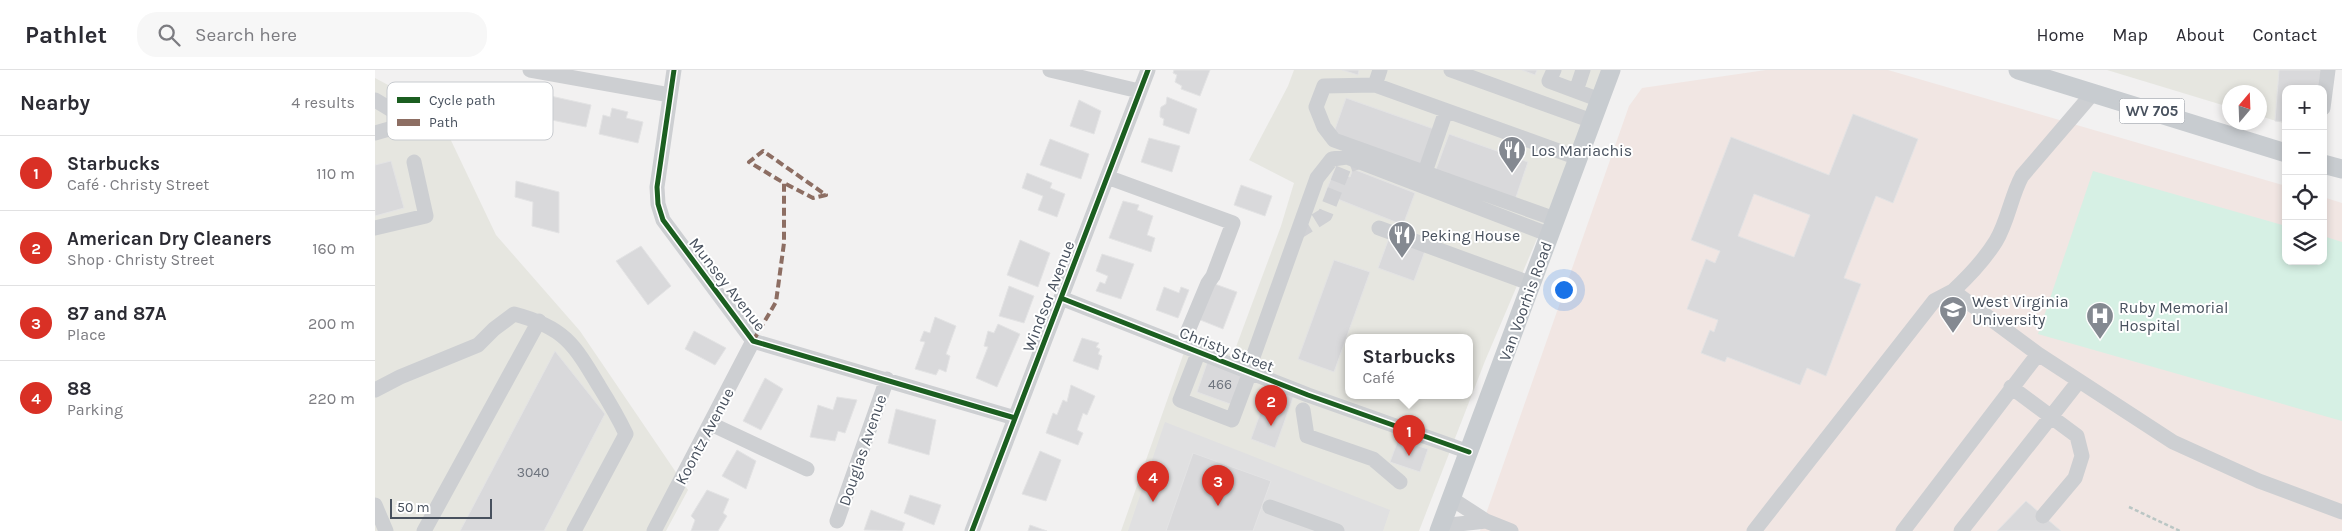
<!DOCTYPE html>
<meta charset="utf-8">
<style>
:root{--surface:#fff;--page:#f7f7f7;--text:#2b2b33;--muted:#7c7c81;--line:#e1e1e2;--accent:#d93025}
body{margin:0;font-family:Karla,sans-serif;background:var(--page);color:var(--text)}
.controls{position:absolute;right:15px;top:15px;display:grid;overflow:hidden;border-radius:10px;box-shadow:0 2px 8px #0003}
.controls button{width:45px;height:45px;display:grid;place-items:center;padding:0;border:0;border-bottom:1px solid var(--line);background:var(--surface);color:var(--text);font:25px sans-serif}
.compass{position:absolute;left:1847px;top:15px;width:45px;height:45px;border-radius:50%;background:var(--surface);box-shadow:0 2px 8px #0003;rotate:19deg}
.scale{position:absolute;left:15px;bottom:12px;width:102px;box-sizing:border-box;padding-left:5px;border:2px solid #48515e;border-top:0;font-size:14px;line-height:18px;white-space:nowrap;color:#48515e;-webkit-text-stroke:4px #fff;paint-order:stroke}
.you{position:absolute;left:1188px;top:219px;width:18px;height:18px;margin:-12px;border:4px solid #fff;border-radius:50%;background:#1a73e8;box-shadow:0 0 0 8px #1a73e833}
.badge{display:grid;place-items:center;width:32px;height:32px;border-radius:50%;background:var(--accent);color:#fff;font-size:16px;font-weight:700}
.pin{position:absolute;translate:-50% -41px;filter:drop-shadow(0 1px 2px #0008)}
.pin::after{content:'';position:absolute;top:26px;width:18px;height:15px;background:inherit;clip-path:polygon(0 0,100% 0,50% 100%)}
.popup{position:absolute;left:970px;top:264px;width:128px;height:65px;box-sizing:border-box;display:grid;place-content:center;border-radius:10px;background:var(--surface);filter:drop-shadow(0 1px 4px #0005);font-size:16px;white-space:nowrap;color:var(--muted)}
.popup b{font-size:19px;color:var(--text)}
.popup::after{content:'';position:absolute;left:50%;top:100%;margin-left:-10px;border:10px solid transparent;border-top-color:var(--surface)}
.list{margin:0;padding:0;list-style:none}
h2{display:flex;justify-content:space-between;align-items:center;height:65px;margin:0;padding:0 20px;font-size:21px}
h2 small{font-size:16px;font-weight:400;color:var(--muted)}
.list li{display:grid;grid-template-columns:32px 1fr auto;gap:15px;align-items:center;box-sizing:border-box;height:75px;padding:0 20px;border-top:1px solid var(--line)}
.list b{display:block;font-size:19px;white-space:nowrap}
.list p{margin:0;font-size:16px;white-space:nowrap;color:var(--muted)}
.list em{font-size:16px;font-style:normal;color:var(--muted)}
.icon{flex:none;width:28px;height:28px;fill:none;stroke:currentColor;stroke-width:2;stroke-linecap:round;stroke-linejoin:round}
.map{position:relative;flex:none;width:1967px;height:461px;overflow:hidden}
header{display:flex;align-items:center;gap:30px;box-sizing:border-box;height:70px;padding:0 25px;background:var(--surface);border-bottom:1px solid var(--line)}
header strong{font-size:24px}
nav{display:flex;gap:28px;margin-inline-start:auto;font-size:18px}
.search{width:350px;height:45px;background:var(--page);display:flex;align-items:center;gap:12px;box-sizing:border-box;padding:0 18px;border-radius:20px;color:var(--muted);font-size:19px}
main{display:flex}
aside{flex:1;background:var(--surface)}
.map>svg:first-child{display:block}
</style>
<header>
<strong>Pathlet</strong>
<div class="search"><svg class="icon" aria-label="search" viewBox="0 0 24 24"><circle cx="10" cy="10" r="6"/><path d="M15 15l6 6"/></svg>Search here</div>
<nav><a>Home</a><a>Map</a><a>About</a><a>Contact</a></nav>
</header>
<main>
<aside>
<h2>Nearby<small>4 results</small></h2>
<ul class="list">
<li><span class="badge">1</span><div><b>Starbucks</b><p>Café · Christy Street</p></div><em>110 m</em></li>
<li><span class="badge">2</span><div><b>American Dry Cleaners</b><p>Shop · Christy Street</p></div><em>160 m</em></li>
<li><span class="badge">3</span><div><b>87 and 87A</b><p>Place</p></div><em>200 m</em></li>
<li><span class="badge">4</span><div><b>88</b><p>Parking</p></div><em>220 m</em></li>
</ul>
</aside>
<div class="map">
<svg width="1967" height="461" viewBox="0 0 1967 461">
<rect width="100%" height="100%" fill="#f2f1f1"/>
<!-- commercial -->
<path fill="#e6e6e0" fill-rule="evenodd" d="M919,0H1227L1175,138L1110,291L1044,461H746L813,271L858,285L906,156L919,113L874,90L913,16ZM974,267H1094V325H974Z
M1732,0H1949L1911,19V54L1885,46L1884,22H1854V37Z
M0,8L62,41L121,165L205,261L313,420L291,461H0Z"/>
<!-- education -->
<path fill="#e0e0e1" d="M790,352L1015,440L1008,461H753Z"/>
<!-- medical -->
<path fill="#f1e6e3" d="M1391,0H1513L1911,116V191H1948V127L1967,133V461H1105L1254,36L1267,18Z"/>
<!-- green -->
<path fill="#d6f0e4" d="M1718,101L1911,156V191H1948V166L1967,172V351L1663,264Z"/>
<!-- building -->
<path fill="#d9d9db" stroke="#e3e3e4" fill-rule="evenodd" d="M799,0H835L825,26L806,19L807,16L800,12L802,5L798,3Z
M967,0H984L983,5Z
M1147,0H1162L1160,5Z
M1904,0H1946L1944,19H1911V52L1900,51Z
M116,14L164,24L159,47L111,37Z
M171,25L216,35L211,57L167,48Z
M792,27L822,39L814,64L788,55L789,49L785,47V42L786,37L791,34Z
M971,28L1059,59L1046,95L958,65Z
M704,30L726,41L719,64L695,56Z
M237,38L253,42L251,48L268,52L263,73L224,64L228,45L235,47Z
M1478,44L1543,69L1518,133L1501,126L1469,208L1486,214L1451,306L1432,298L1425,315L1352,287L1350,292L1326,283L1335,260L1339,262L1343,250L1312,239L1331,189L1340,193L1345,181L1316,170L1356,67L1454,105ZM1379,124L1435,145L1419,187L1363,166Z
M1074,64L1153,92L1140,130L1060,102Z
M774,68L805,76L797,102L766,92Z
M675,69L714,84L706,109L665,95Z
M16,91L29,138L0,146V95Z
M978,99L1040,123L1028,155L950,124L959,101L975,107Z
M652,103L677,113L675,118L690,124L682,147L663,140L668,126L647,118Z
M141,111L184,122V163L157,156L158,132L140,127Z
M866,115L897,126L890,146L859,135Z
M748,131L764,135L762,140L778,146L772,165L780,168L776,182L734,168Z
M1014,168L1050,181L1039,211L1003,198Z
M645,170L675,183L663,217L632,205Z
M266,176L296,216L273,235L241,191Z
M727,184L759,194L746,229L721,221L725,212L730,214L733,206L721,201Z
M959,190L995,202L959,302L923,289Z
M837,213L862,222L848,259L823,249Z
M634,216L659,226L649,253L624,246Z
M789,217L804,223L806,217L814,220L803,248L781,240Z
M560,247L581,256L571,284L575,286L571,302L564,299L561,305L540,299L550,272L545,271L549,261L555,263Z
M623,254L645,264L622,317L601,308L613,277L609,276L613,261L619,263Z
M319,261L351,278L340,295L310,279Z
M707,268L724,273L721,277L725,279L723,284L727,286L723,300L698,291Z
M180,281L230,344L169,461H85Z
M832,293L868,306L858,335L822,322Z
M390,308L408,319L386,360L368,351Z
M696,315L720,326L712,345L708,343L702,360L708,363L703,375L671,363L678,343L682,345L688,330L692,332Z
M895,316L919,325L900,378L876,369Z
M462,327L482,330L470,363L463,361L460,371L435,367L443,335L458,340Z
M521,339L561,350L554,385L513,373Z
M1023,370L1053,379L1045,402L1015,392Z
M362,380L381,391L371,419L347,406Z
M665,381L686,390L671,431L647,424Z
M818,383L896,411L878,461H791Z
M332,420L354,429L348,443L352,446L343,461H316L320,450L316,446Z
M535,425L566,435L559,455L529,443Z
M1651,431L1686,461H1622Z
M496,440L530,453L527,461L489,460Z
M655,455L672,461H653Z"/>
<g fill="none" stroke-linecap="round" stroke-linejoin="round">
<!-- minor-tunnel -->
<path stroke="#d0d1d4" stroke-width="15" stroke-dasharray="15 8" stroke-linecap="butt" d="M921,163L950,145L969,97L985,91"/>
<!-- path -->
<path stroke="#bac6c4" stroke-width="2.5" stroke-dasharray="4 2.5" stroke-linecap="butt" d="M1754,437L1805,461"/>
<!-- minor -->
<path stroke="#cdcfd2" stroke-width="15" d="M155,0L295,25
M299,0L282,117L283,134L288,150L378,271L640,348
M675,0L764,21
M1005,0L1000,15L1203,88
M1076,0L1217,51
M1179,0L1174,11L1225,30
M1000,15L949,16L941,37L949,57L959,70L1180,149
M1201,21L1208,0
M0,30L25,45L28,55L0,63
M1948,38L1953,0
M1050,102L1071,41
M732,107L858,153L838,206L833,213L807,275
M0,158L51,146L39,92
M1004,158L1157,214
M1578,221C1594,206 1610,189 1621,171C1633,151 1636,126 1647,106L1718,23
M686,228L933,325L1094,382
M824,281L805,330L857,350L875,302
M873,301L942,108L957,89L972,87L1175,165
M1636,317L1702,366L1707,386L1700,408L1668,446
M0,320L25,307L103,275L119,259L139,244C189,257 199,274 224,316C234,332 243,347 251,364L199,461
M928,340L932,366L998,389L1025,412
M336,354L432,399
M1077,429L1111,451L1136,461
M0,435L11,461
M895,437L962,461
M462,451L512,309
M1066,456L1111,451
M49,461L164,251
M279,461L378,271
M597,461L773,0
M1379,461L1559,231L1578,221L1663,284L1798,372L1884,411L1967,442
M1528,461L1663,284
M1586,461L1704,311"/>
<!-- major -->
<path stroke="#c8ccd0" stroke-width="19" d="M1643,0L1911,83
M1948,94L1967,99
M1064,461L1236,0"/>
<!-- quiet -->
<path stroke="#8d6e63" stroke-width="4" stroke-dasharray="8 4" stroke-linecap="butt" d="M378,271L401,232L409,173V113L374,92L388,81L451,125L438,128L409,113"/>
<defs>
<path id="cycleway" d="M299,0L282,117L283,134L288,150L378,271L640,348
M686,228L933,325L1094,382
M597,461L773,0"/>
</defs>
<!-- cycleway casing -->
<use href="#cycleway" stroke="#fff" stroke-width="8"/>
<!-- cycleway -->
<use href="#cycleway" stroke="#1b5e20" stroke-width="5"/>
</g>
<!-- icons -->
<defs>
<symbol id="restaurant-pin" viewBox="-11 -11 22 30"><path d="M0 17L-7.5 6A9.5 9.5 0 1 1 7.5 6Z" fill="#848991" stroke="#fff"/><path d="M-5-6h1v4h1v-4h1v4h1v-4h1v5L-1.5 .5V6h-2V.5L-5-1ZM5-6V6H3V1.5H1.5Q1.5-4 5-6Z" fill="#fff"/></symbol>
<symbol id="university-pin" viewBox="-11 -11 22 30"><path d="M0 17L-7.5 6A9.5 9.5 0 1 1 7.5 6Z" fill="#848991" stroke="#fff"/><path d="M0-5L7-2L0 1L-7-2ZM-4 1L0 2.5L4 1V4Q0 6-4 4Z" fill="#fff"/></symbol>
<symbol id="hospital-pin" viewBox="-11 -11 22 30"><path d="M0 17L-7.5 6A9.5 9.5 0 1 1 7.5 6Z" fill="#848991" stroke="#fff"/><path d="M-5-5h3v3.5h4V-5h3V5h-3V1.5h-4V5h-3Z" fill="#fff"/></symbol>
</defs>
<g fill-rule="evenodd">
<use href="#restaurant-pin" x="1121" y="64" width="32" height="43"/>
<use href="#restaurant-pin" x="1011" y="149" width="32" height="43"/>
<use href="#university-pin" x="1562" y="224" width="32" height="43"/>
<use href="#hospital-pin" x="1709" y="230" width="32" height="43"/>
</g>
<g text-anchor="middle" stroke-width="4" stroke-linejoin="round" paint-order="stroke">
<!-- number labels -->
<g font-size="14" fill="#6e747e">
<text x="845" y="319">466</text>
<text x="158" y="407">3040</text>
</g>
<!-- shield labels -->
<rect fill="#fff" stroke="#7f858e" stroke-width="1" x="1744.5" y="28.5" width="65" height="25" rx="4"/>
<g font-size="15" font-weight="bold" fill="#48515e">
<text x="1777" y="46">WV 705</text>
</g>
<!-- poi labels -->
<g font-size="16" fill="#48515e" stroke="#fff" text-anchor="start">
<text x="1156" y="86">Los Mariachis</text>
<text x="1046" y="171">Peking House</text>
<text x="1597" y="237">West Virginia<tspan x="1597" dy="18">University</tspan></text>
<text x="1744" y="243">Ruby Memorial<tspan x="1744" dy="18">Hospital</tspan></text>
</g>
<!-- street labels -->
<g font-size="16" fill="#48515e" stroke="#fff">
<text transform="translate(353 214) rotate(52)" y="6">Munsey Avenue</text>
<text transform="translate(673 226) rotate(-69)" y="6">Windsor Avenue</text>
<text transform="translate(1150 231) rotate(-70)" y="6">Van Voorhis Road</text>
<text transform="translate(852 279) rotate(21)" y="6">Christy Street</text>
<text transform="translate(329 366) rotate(-62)" y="6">Koontz Avenue</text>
<text transform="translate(487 380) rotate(-71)" y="6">Douglas Avenue</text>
</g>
</g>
<!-- legend -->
<rect x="12" y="12" width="166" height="58" rx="8" fill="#fff" stroke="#c8cbcf" stroke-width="1"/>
<rect x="22" y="27" width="23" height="6" fill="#1b5e20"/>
<rect x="22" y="49" width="23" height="7" fill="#8d6e63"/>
<g font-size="14" fill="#48515e">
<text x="54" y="35">Cycle path</text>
<text x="54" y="57">Path</text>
</g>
</svg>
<div class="controls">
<button>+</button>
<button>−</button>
<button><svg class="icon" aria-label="locate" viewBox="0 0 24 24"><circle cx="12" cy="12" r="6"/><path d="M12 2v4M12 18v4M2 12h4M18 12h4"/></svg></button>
<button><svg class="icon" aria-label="layers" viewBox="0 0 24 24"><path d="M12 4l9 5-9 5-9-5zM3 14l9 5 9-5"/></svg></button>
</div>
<svg class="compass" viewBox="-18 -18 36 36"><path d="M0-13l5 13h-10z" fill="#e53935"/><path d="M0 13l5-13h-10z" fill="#7c7c81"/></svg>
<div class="scale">50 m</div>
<div class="you"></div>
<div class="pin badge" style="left:1034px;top:386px">1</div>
<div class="popup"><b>Starbucks</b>Café</div>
<div class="pin badge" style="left:896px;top:356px">2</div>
<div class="pin badge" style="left:843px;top:436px">3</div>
<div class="pin badge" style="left:778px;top:432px">4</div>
</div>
</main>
